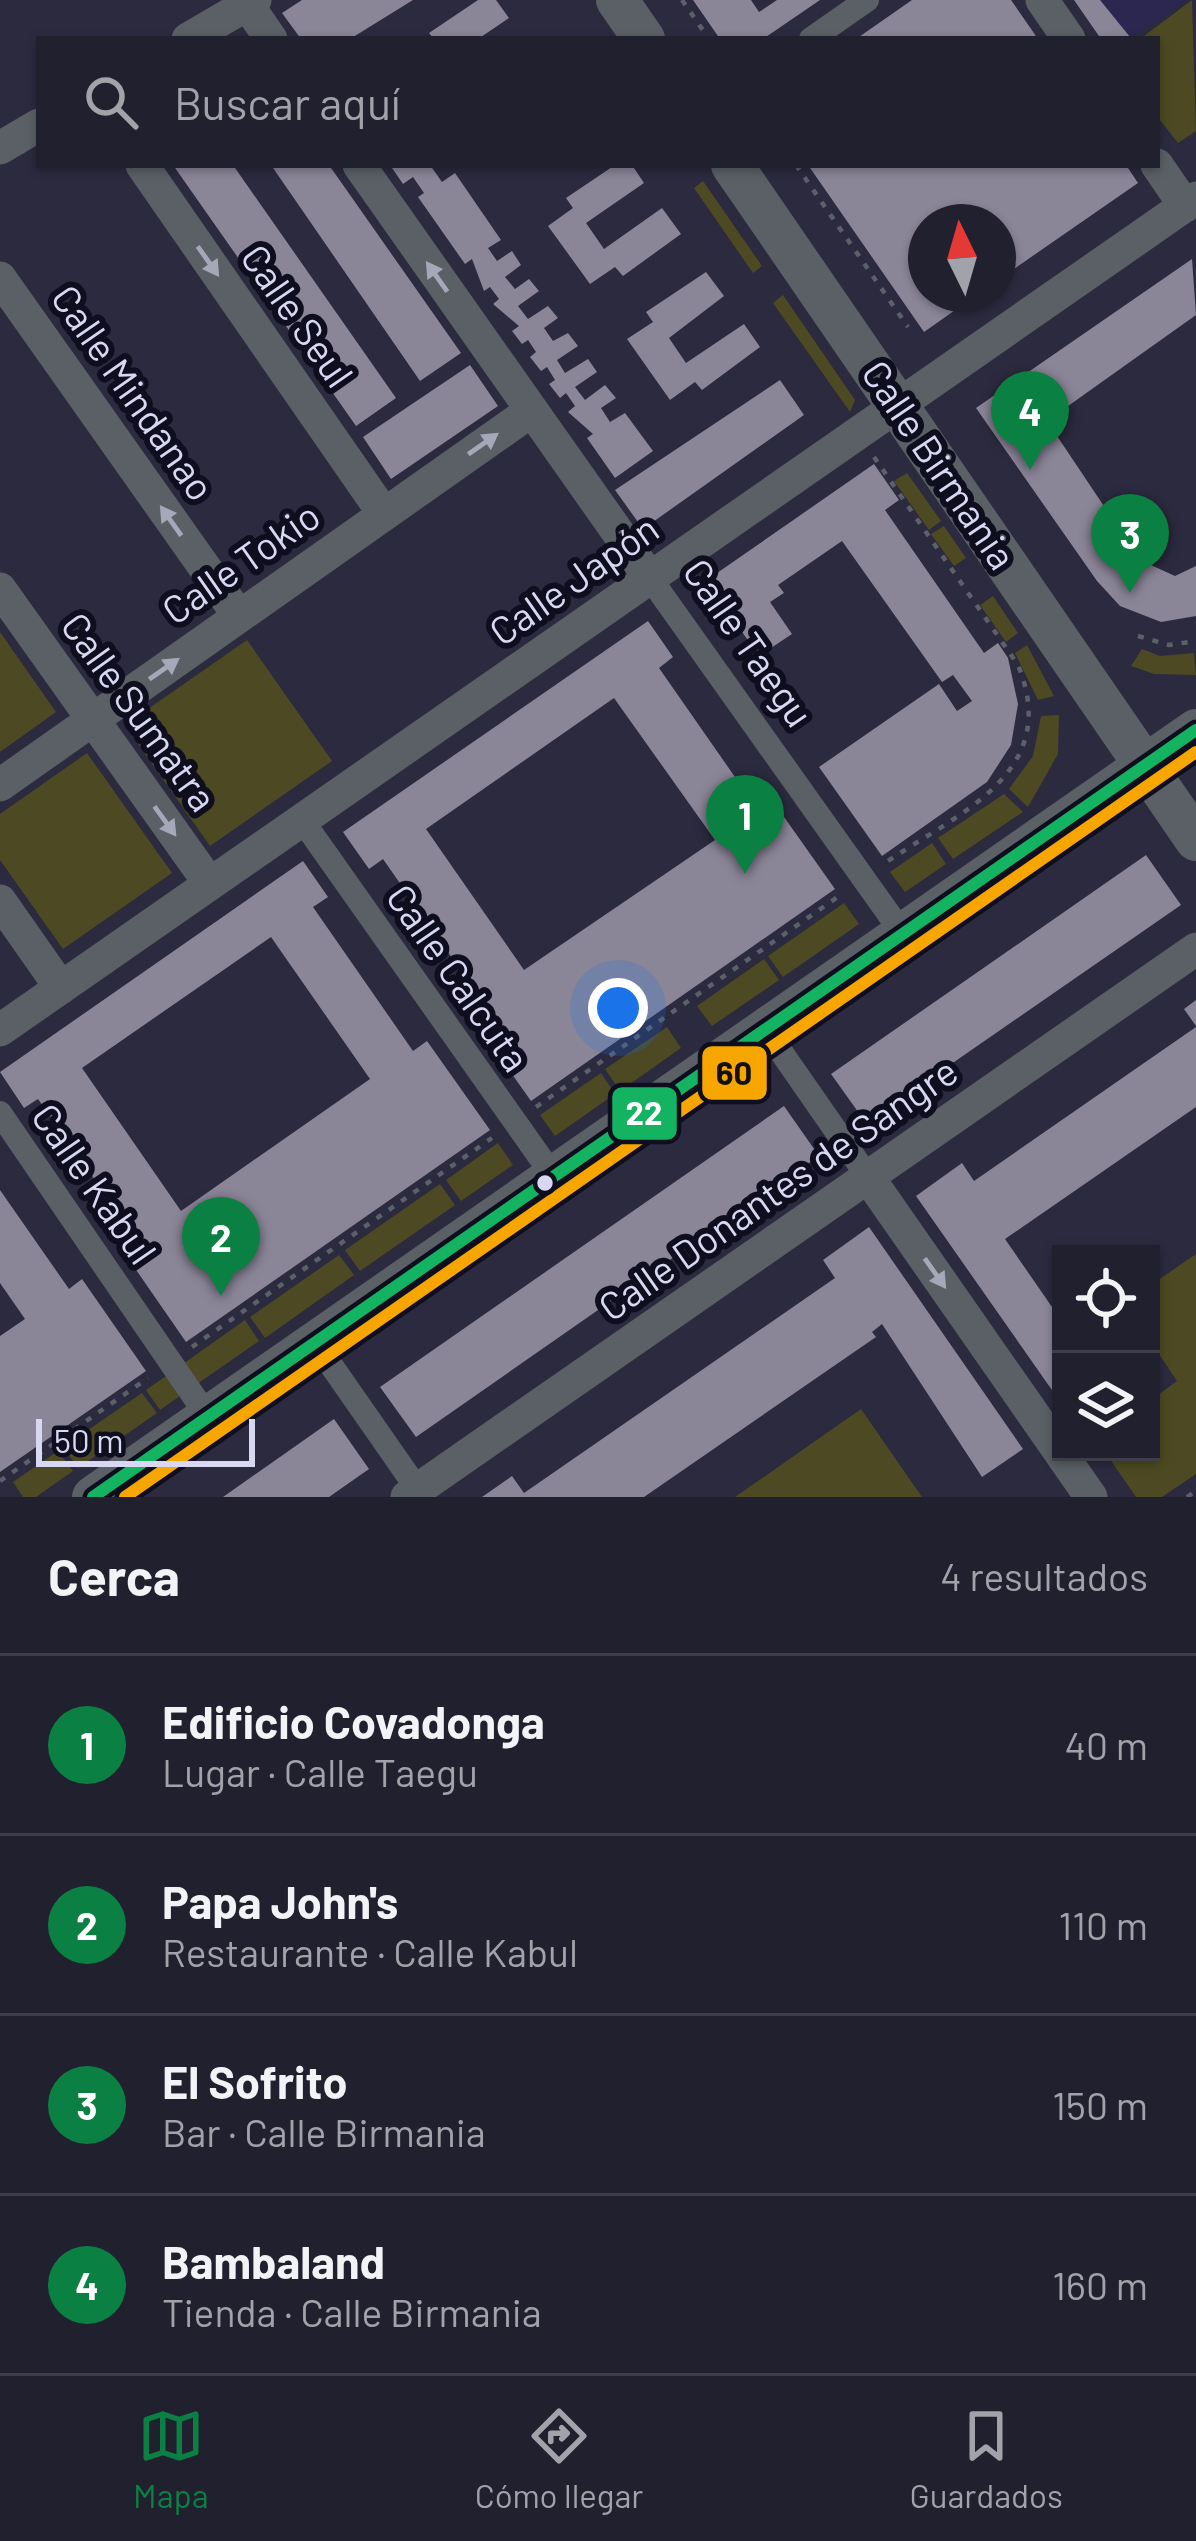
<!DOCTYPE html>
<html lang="es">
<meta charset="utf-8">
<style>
:root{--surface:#21202f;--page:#2d2d3b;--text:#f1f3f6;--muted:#a2a3aa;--line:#3e3e4b;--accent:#0b8043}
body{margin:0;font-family:Barlow,sans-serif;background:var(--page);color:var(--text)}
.controls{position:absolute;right:36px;bottom:36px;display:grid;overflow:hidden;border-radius:0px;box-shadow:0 3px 9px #0004}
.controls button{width:108px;height:108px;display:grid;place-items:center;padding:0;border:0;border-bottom:3px solid var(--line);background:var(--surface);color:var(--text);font:60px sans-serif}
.compass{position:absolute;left:908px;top:204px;width:108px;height:108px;border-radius:50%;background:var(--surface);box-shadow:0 3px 9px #0004;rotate:355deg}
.scale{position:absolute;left:36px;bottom:30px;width:219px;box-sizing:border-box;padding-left:12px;border:6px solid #d8d8f2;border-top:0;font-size:33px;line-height:42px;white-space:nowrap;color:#d8d8f2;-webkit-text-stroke:9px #0f0e1f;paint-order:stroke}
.you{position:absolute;left:618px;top:1008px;width:42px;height:42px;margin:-30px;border:9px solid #fff;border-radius:50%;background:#1a73e8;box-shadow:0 0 0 18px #1a73e833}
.badge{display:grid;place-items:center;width:78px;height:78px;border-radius:50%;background:var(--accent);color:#fff;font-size:39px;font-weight:700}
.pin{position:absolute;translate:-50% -99px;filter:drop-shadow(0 3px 6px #0008)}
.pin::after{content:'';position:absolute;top:63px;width:42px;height:36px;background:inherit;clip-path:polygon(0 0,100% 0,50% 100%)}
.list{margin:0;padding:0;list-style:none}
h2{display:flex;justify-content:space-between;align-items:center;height:156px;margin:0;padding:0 48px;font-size:51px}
h2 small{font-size:39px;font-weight:400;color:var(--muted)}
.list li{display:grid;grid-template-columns:78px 1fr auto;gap:36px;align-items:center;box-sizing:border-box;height:180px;padding:0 48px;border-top:3px solid var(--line)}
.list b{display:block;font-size:45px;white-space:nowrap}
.list p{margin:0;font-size:39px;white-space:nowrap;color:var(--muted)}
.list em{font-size:39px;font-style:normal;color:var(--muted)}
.icon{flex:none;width:66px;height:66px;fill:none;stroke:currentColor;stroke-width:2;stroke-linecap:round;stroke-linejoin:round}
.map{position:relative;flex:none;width:1196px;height:1497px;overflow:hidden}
.search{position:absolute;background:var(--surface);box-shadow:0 3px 9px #0004;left:36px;right:36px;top:36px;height:132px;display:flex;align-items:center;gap:30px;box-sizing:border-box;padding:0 42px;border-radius:0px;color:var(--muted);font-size:45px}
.sheet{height:876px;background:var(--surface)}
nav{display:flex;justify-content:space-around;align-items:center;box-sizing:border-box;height:168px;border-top:3px solid var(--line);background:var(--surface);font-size:33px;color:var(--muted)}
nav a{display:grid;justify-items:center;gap:6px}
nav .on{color:var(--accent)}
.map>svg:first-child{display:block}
</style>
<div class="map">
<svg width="1196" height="1497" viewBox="0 0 1196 1497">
<rect width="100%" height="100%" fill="#2c2a3f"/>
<!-- built -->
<path fill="#2b2750" d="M1074,0H1186L1130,39H1101Z"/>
<!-- green -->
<path fill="#4d4922" d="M1192,0L1196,131L1178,143L1157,116V39H1140Z
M703,181L762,266L753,273L694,188Z
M783,295L855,400L850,412L773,303Z
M907,473L941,521L929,530L894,481Z
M944,526L966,558L954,566L931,534Z
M993,596L1018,633L1006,642L980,605Z
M0,632L56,712L0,752Z
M247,640L332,761L210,846L125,725Z
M1027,645L1054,696L1038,700L1015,653Z
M1142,649L1160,656L1194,653L1196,675L1154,674L1131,666Z
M1059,715L1058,754L1028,807L1009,789L1033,756L1041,716Z
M87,753L172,873L63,949L0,860V814Z
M1004,794L1023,812L953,859L938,838Z
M932,843L946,864L905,892L890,872Z
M844,903L859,924L783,977L768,956Z
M764,959L779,980L712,1026L697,1006Z
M667,1027L681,1048L620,1091L605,1069Z
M601,1073L615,1094L555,1136L540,1115Z
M498,1143L513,1165L461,1201L446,1180Z
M440,1184L455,1205L360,1271L345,1250Z
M1196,1254V1474L1162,1497H1136L1105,1452H1151V1400L1177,1381L1151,1342V1285Z
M339,1255L354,1275L265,1338L250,1317Z
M245,1320L259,1341L160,1410L146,1390Z
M142,1393L157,1413L78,1468L63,1447Z
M861,1409L922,1497H735Z
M58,1451L73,1471L36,1497H23L13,1482Z"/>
<!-- building -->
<path fill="#8b8598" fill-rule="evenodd" d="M302,0H413L350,39H301L282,13Z
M478,0H496L509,18L478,39H434L429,33Z
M693,0H751L759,12L777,0H820L763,39H720Z
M912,0H1011L1038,39H856Z
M1074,0H1100L1130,37L1101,39Z
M173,165H233L396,398L356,426Z
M271,165H329L461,353L420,381Z
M390,165H430L442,182L455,173L501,240L488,248L497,261L512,251L521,265L505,277L515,289L529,279L539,291L518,306L528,319L548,306L558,318L544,328L553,341L568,333L578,346L557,360L565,373L588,359L597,372L575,387L585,400L605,385L616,398L601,408L610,422L625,413L653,451L615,478L587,438L593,434L568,412L575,406L566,393L560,398L549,384L555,380L547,367L541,371L530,357L536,352L528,340L522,344L512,331L519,326L493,304L499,299L490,287L484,291L472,259L465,264L418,197L424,193L413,177L403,184Z
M615,165H632L644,183L586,223L604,249L662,208L681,234L623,276L615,267L590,284L548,226L573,208L566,198Z
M808,165H1126L1138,183L998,280V222H926V294H978L924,332Z
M1192,259L1196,315L1047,421L1140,560L1175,576L1196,566V616L1161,622L1120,606L1097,581L976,408Z
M706,272L724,296L669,338L686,363L744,324L760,347L702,390L695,382L670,400L627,339L653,322L646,312Z
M470,365L498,406L391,479L363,437Z
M780,380L804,415L643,529L615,490Z
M874,464L899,500L885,510L984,653L998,643L1008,658L1018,704L1011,745L987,782L882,856L819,767L939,684L957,711L972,701L953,675L942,682L842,541L778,585L784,593L770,602L792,634L759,656L740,629L727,638L694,589Z
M648,621L673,657L659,668L758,810L772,800L835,889L531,1101L468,1012L482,1001L383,859L369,869L343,832ZM614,698L715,840L524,970L426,829Z
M1146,855L1181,905L866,1123L831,1074Z
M303,861L328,897L313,907L413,1051L427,1041L490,1130L186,1342L123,1251L138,1241L38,1099L24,1108L0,1072ZM271,937L370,1079L181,1211L82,1068Z
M1196,1000V1026L1184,1009Z
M1196,1027V1107L1005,1239L1061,1320V1403L916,1196L962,1163L974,1181Z
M784,1106L819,1156L416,1437L380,1387Z
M0,1190L69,1289L82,1279L146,1371L0,1472V1336L25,1319L0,1283Z
M869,1227L1023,1449L982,1477L882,1324L872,1332L876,1337L644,1497H482L512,1476L524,1493L835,1278L823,1260Z
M334,1419L369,1469L329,1497H223Z"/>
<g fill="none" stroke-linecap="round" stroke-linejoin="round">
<!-- path -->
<path stroke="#5c606a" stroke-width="4.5" stroke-dasharray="6 9" stroke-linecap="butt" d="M682,0L709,39
M796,165L908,327
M874,457L1018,665C1062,773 960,812 885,863
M1138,636L1169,645L1196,641
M536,1107L842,894
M192,1347L492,1138
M0,1481L148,1378
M1187,1497L1196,1491"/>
<!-- pedestrian -->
<path stroke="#5a6066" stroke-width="24" d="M811,39L867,0
M650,578L903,934
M302,820L554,1177
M766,1030L868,1177
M0,1113L208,1417
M315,1342L423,1497"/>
<!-- minor -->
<path stroke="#5a6066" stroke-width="33" d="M1042,0L1069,39
M247,4L271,39
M188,39L255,0
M0,148L39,125
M142,165L384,514
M359,165L650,578
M1157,165L1185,206
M0,278L239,616
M0,589L210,884
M0,785L531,411
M0,901L61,988
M0,1030L1196,198
M868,1177L1091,1497
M407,1497L1196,949"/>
<!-- tertiary -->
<path stroke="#5a6066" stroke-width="42" d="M617,0L644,39
M732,165L1196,840
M93,1497L1196,730"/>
<defs>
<path id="bus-1" d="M93,1497L1196,730"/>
<path id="bus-2" d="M125,1497L1196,752"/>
</defs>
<!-- bus-1 casing -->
<use href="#bus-1" stroke="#0f0e1f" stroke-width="21"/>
<!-- bus-2 casing -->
<use href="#bus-2" stroke="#0f0e1f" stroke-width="21"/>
<!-- bus-1 -->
<use href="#bus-1" stroke="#13b361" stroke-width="12"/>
<!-- bus-2 -->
<use href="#bus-2" stroke="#f7a600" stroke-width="12"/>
</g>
<!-- one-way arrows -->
<defs><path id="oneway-solid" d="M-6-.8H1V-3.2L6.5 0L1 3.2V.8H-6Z" transform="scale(3)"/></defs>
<g fill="#a6a8ba">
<use href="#oneway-solid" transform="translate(208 261) rotate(55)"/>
<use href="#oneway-solid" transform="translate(437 277) rotate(-125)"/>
<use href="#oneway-solid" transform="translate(483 444) rotate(-35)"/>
<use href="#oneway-solid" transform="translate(171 521) rotate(-125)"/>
<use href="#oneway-solid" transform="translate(164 669) rotate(-35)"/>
<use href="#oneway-solid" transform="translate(165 821) rotate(54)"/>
<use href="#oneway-solid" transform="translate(935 1273) rotate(55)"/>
</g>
<!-- markers -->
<circle fill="#d8d8f2" stroke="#0f0e1f" stroke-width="4.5" cx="545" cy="1183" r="10"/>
<g text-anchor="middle" stroke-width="12" stroke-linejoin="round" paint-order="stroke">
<!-- street labels -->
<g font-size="39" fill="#d8d8f2" stroke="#0f0e1f">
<text transform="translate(297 316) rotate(55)" y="14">Calle Seul</text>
<text transform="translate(133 393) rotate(55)" y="14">Calle Mindanao</text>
<text transform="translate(939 465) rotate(56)" y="14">Calle Birmania</text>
<text transform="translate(241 563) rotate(-35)" y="14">Calle Tokio</text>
<text transform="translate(574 580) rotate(-35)" y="14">Calle Japón</text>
<text transform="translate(748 643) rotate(55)" y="14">Calle Taegu</text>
<text transform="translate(139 712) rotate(54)" y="14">Calle Sumatra</text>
<text transform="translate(458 978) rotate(55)" y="14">Calle Calcuta</text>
<text transform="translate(94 1184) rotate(55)" y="14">Calle Kabul</text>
<text transform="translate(778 1189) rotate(-35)" y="14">Calle Donantes de Sangre</text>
</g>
</g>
<g stroke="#0f0e1f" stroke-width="4.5">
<rect x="700" y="1044" width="69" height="58" rx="12" fill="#f7a600"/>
<rect x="610" y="1085" width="69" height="57" rx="12" fill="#13b361"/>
</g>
<g font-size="33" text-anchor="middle" font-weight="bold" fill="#fff">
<text x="644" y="1125">22</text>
</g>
<g font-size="33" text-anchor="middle" font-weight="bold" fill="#111">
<text x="734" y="1085">60</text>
</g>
</svg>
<div class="controls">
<button><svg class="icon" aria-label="locate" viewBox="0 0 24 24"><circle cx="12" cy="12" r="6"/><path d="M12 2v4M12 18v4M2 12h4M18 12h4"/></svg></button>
<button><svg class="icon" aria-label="layers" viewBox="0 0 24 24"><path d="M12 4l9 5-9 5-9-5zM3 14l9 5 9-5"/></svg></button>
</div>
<svg class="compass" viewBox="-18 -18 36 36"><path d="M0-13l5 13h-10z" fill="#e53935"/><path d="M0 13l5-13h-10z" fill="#a2a3aa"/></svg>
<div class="scale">50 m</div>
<div class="you"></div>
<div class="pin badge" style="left:745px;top:874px">1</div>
<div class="pin badge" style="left:221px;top:1296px">2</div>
<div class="pin badge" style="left:1130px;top:593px">3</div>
<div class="pin badge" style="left:1030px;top:470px">4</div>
<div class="search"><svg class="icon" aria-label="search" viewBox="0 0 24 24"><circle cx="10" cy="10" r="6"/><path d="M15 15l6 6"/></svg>Buscar aquí</div>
</div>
<section class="sheet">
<h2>Cerca<small>4 resultados</small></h2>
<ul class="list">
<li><span class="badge">1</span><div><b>Edificio Covadonga</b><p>Lugar · Calle Taegu</p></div><em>40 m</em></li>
<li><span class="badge">2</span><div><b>Papa John's</b><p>Restaurante · Calle Kabul</p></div><em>110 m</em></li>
<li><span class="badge">3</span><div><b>El Sofrito</b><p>Bar · Calle Birmania</p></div><em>150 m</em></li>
<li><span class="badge">4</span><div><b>Bambaland</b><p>Tienda · Calle Birmania</p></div><em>160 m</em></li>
</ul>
</section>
<nav>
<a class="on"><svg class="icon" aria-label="map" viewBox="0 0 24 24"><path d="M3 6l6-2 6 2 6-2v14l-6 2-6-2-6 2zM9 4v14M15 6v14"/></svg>Mapa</a>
<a><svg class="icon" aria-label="directions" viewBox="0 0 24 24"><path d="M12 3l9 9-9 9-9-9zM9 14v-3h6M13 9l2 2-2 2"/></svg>Cómo llegar</a>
<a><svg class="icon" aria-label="saved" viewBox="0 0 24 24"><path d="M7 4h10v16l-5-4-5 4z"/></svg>Guardados</a>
</nav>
